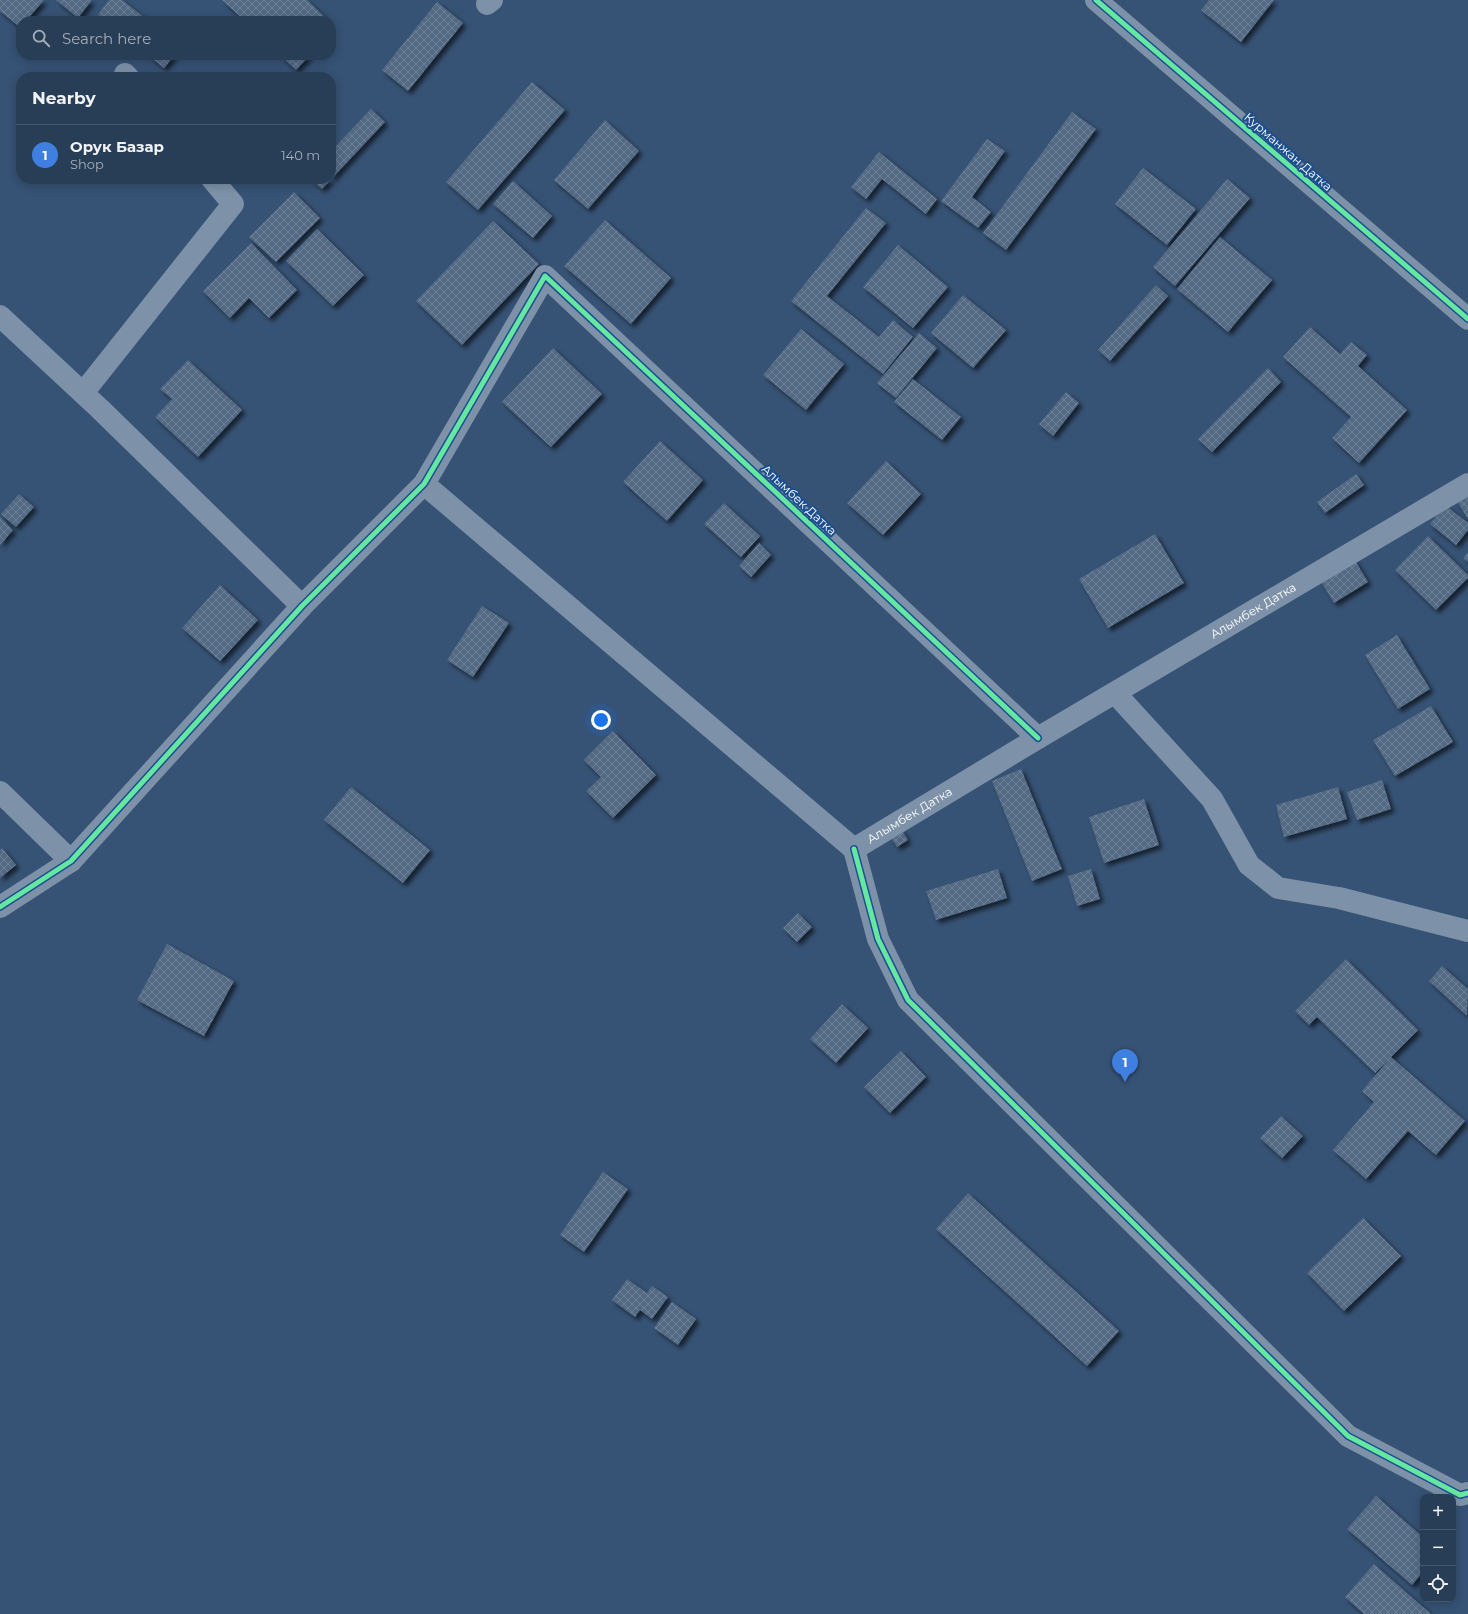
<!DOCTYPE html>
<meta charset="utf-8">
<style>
:root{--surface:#283e57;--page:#344961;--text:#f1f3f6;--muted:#a5aeba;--line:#44576d;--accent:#b9c2ce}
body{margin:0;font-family:Montserrat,sans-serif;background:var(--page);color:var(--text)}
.controls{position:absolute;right:12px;bottom:12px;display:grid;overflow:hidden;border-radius:8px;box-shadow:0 2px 10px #0003}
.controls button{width:36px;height:36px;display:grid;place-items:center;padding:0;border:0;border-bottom:1px solid var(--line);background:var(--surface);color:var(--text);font:20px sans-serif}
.you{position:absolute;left:601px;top:720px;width:14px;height:14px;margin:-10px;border:3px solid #fff;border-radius:50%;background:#1a73e8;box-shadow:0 0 0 6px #1a73e833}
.badge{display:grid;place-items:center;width:26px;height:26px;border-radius:50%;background:var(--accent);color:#fff;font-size:13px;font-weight:700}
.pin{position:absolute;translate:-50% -33px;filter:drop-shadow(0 1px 2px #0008)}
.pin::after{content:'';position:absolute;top:21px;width:14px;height:12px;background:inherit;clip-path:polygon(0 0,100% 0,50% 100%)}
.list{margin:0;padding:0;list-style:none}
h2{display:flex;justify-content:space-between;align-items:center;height:52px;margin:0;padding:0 16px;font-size:17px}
h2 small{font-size:13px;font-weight:400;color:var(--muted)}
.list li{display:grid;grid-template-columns:26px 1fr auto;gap:12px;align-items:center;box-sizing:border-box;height:60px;padding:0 16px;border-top:1px solid var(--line)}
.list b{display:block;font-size:15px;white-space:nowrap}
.list p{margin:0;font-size:13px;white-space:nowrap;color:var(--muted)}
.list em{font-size:13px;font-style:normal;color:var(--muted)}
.icon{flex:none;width:22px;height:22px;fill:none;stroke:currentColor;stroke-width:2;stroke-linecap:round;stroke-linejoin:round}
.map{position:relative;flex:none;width:1468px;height:1614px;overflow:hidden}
.search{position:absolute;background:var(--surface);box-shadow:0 2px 10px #0003;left:16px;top:16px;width:320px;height:44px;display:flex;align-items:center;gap:10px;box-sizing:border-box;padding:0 14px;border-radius:16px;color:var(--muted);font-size:15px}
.panel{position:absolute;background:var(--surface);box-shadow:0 2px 10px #0003;left:16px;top:72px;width:320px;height:112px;border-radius:16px}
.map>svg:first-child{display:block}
</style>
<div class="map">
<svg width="1468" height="1614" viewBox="0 0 1468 1614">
<defs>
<pattern id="building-cross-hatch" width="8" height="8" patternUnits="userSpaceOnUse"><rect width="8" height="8" fill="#526984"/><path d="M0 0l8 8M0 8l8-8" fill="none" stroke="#6c8096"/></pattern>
<filter id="shadow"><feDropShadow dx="3.5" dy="3.5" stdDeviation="2" flood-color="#0009"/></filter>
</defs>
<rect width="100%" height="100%" fill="#365274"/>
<!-- building -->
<path fill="url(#building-cross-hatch)" filter="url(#shadow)" d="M0,0H44L26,21H21V28L0,11Z
M56,0H92L78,18Z
M109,0H122L149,21H106L98,15Z
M222,0H307L329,21H245Z
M1209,0H1274L1241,42L1201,10Z
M437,2L463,23L408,91L382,70Z
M148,55H175L164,68Z
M280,55H310L296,70Z
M532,82L565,110L478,210L446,182Z
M371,109L385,122L322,189L311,179H331V151Z
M1072,112L1096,129L1006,250L983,233Z
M605,120L639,151L588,209L554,180Z
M987,139L1005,151L972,197L991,212L978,228L941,201Z
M879,152L937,199L926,214L882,179L866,199L851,187Z
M1143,168L1196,209L1167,245L1115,204Z
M1227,179L1250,198L1175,286L1153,267Z
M513,181L552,216L533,238L493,204Z
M294,192L320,218L276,262L249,237Z
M866,208L886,223L827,296L879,337L893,320L913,337L883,374L791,301Z
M605,220L671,278L631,324L564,266Z
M493,221L539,264L462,345L416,301Z
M317,229L364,275L333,306L286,261Z
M1220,237L1272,280L1228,332L1177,289Z
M251,243L297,290L269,318L249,298L230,318L203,291Z
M898,245L948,287L913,328L863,287Z
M1156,285L1168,296L1110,361L1098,350Z
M963,295L1006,330L973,368L931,333Z
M1310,327L1340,354L1351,342L1367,355L1358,366L1407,410L1359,463L1332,438L1351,417L1283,357Z
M801,329L844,364L806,410L763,375Z
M919,333L937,348L896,398L877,383Z
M553,348L602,394L551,447L502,402Z
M188,360L242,410L198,457L155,417L172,399L160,389Z
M1268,368L1281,382L1212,452L1198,439Z
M913,379L961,417L942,440L894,402Z
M1066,392L1079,403L1053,436L1039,424Z
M660,441L703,480L667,521L623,482Z
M886,461L921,494L883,535L847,503Z
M1356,474L1364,485L1325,513L1317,502Z
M19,494L34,507L16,527L1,514Z
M1468,495V519L1457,501Z
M724,503L760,536L741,557L704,524Z
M1445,505L1468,523V530L1456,545L1430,524Z
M0,517L13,530L0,545Z
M1155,534L1184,583L1108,628L1079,579Z
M1428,536L1468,575V578L1436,610L1395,570Z
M759,543L771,555L751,577L739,566Z
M1468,552V562L1463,558Z
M1354,559L1368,582L1334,603L1320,580Z
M220,585L258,620L220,661L182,628Z
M482,606L509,623L473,677L447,660Z
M1397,635L1430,689L1398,709L1365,655Z
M1431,706L1453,742L1395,776L1373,740Z
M613,731L656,775L613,818L586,791L601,777L584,760Z
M1021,769L1062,869L1032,881L992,781Z
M1382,780L1391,809L1357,820L1347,792Z
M351,787L430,850L403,883L324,820Z
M1338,787L1347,819L1284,837L1276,805Z
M1144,799L1159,845L1104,863L1089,817Z
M901,829L908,840L897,847L890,836Z
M2,848L16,865L0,878V850Z
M998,869L1007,898L936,920L926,891Z
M1091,869L1100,899L1077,906L1068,876Z
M798,913L812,927L797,942L783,928Z
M167,944L234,981L204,1036L137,1000Z
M1346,959L1418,1030L1391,1057L1465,1121L1436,1155L1408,1131L1366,1179L1333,1150L1374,1102L1362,1091L1390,1058L1375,1073L1317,1017L1309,1025L1295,1011Z
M1442,966L1468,989L1467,1016L1429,981Z
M842,1004L868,1028L836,1063L810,1039Z
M901,1051L926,1077L890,1113L864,1087Z
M1281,1116L1303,1136L1282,1158L1260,1138Z
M603,1172L628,1189L584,1252L560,1235Z
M968,1193L1119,1331L1087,1366L936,1229Z
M1363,1218L1401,1256L1344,1311L1307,1273Z
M627,1279L647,1293L652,1286L668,1297L652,1319L640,1310L635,1317L612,1300Z
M672,1302L696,1319L678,1345L654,1328Z
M1376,1496L1423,1537V1572L1412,1585L1347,1529Z
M1374,1564L1431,1614H1364L1345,1597Z"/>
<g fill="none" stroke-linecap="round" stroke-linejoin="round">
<!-- minor -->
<g stroke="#7d92a8" stroke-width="22">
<path d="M1096,0L1468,319"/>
<path d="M487,4L492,0"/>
<path d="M125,74L128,77"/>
<path d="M0,316L100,409L302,606"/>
<path d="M83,393L233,204L212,179"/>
<path d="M424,484L854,849"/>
<path d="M1115,693L1212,799L1249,865L1278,888L1339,898L1468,931"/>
<path d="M0,792L71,861"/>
<path d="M854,849L878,939L908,1000L1348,1436L1460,1495L1468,1493"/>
<path id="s1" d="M854,849L1038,738L1468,484"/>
<path d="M0,907L71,861L302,606L424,484L545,276L1038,738"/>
</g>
<defs>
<path id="cycleway" d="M1096,0L1468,319
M854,849L878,939L908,1000L1348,1436L1460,1495L1468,1493
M0,907L71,861L302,606L424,484L545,276L1038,738"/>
</defs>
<!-- cycleway casing -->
<use href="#cycleway" stroke="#1b4f8f" stroke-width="8"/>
<!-- cycleway -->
<use href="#cycleway" stroke="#66e7a1" stroke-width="5"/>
</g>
<g text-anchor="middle" stroke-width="4" stroke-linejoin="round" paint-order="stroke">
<!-- street labels -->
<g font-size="12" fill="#fff" stroke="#1b4f8f">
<text transform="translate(1288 152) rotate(41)" y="4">Курманжан Датка</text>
<text transform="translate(799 500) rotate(43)" y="4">Алымбек Датка</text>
<text dy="4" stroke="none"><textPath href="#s1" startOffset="465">Алымбек Датка</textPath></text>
<text dy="4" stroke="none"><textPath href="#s1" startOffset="65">Алымбек Датка</textPath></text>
</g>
</g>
</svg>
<div class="controls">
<button>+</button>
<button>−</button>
<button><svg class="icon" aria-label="locate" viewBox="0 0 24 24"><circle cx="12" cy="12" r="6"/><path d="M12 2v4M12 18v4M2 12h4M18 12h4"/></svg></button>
</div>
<div class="you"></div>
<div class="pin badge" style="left:1125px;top:1082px;background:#3f7fe0">1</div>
<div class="search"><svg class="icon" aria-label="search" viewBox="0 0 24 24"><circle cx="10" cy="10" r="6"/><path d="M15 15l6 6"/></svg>Search here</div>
<section class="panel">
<h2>Nearby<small></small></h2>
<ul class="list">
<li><span class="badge" style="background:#3f7fe0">1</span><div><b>Орук Базар</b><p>Shop</p></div><em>140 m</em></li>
</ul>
</section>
</div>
